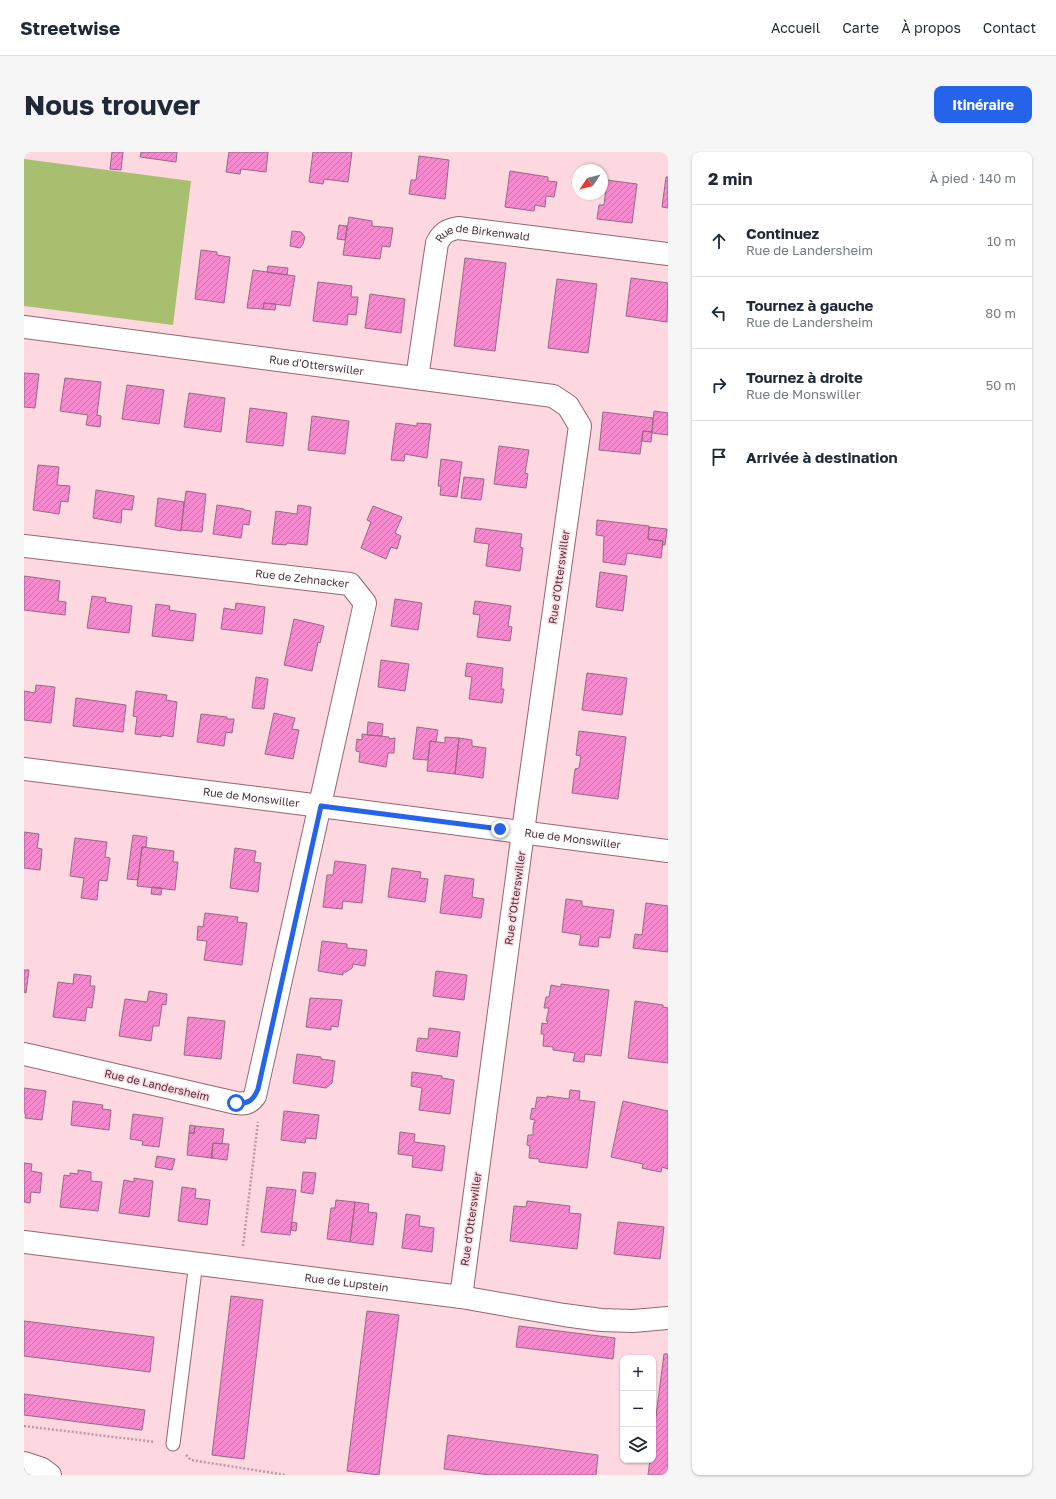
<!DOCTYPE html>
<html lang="fr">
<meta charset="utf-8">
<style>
:root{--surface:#fff;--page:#f6f6f7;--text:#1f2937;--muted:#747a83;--line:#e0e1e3;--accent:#2563eb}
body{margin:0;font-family:"Golos Text",sans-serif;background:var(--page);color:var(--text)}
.controls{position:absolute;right:12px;bottom:12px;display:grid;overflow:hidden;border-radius:8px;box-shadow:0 1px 3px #0004}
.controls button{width:36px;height:36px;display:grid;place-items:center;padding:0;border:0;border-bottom:1px solid var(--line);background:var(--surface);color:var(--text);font:20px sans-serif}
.compass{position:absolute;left:548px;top:12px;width:36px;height:36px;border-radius:50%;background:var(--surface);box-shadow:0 1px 3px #0004;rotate:235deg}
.stop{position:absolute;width:12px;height:12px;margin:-9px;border:3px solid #2563eb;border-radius:50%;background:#fff}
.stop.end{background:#2563eb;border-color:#fff;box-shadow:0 1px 4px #0008}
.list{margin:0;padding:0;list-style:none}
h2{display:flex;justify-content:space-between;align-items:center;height:52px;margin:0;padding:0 16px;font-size:17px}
h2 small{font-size:13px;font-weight:400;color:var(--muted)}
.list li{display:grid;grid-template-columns:26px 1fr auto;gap:12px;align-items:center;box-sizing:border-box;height:72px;padding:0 16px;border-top:1px solid var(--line)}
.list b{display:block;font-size:15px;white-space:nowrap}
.list p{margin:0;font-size:13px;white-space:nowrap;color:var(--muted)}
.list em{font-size:13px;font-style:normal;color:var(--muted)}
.icon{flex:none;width:22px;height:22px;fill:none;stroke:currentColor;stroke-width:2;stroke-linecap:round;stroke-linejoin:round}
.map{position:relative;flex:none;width:644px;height:1323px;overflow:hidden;border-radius:8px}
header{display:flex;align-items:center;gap:24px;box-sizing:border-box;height:56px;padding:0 20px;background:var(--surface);border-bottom:1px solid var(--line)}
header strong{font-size:19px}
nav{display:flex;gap:22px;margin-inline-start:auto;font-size:14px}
.intro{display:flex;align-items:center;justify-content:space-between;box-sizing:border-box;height:96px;padding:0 24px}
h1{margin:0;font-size:28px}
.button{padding:10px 18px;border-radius:8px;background:var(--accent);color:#fff;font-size:14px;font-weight:700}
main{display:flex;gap:24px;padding:0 24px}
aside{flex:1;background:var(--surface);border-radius:8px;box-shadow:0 1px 3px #0004}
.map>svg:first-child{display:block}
</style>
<header>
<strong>Streetwise</strong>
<nav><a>Accueil</a><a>Carte</a><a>À propos</a><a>Contact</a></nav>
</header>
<div class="intro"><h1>Nous trouver</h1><a class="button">Itinéraire</a></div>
<main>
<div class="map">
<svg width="644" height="1323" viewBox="0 0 644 1323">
<defs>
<pattern id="building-hatch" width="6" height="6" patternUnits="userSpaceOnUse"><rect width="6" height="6" fill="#f78acf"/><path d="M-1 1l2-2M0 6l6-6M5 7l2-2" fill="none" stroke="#ca72a9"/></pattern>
</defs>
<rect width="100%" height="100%" fill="#fed8e1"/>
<!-- grass -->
<path fill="#a7bf6f" d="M0,7L167,29L149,173L0,154Z"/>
<!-- building -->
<path fill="url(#building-hatch)" stroke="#986885" d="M88,0H99L97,18L86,17Z
M117,0H153L152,10L116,5Z
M205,0H244L242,20L217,17L216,22L202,20Z
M289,0H328L324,30L300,27L299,32L285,30Z
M395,4L425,8L421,47L385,42L387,28H392Z
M486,19L524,25V29L533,30L530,45L522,44L521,55L511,53L510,59L481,55Z
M642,25H644V56L638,55Z
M583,28L613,32L608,71L573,67L575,53H580Z
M325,65L348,69V74L369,76L366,95L358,94L356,107L319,103Z
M315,73L323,74L321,88L313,87Z
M268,79L277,80L281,85L279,92L276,96L266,94Z
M177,98L193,100V103L206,105L200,151L171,147Z
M441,106L482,111L471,199L430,194Z
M244,114L264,116L263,123L243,120Z
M229,118L271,124L266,154L240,151L239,157L223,156Z
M607,126L644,131L643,170L602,164Z
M533,127L573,132L564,201L524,196Z
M294,130L328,134L327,145H334L332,163L324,162L323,173L289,169Z
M346,142L381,147L377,181L341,176Z
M240,151L252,152L251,158L239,157Z
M0,221L15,222L11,256L0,255Z
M41,226L77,230L73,263L77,264L76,275L62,273L64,263L36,259Z
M103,233L140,238L135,272L98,267Z
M165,241L201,246L197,280L160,275Z
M226,256L263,261L259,294L222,290Z
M630,259L644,261V283L628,281Z
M579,260L629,266L628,280L619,279L616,302L575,298Z
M288,264L325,269L321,302L284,298Z
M372,271L393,274V271L407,272L403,306L381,302L380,309L367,308Z
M619,279L628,280L627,290L618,289Z
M475,294L505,298L501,321L504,322L502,336L470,332Z
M417,307L438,310L433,345L416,343L417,334H414Z
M14,313L35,315L33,333L46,334L44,350L37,349L35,362L9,358Z
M440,325L460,327L457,348L437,346Z
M72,338L110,344L108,358L98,357L97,371L69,366Z
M162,339L182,342L178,380L157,378Z
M134,346L160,350L157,379L131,374Z
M193,353L220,357V358L227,359L225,373L219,372L217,386L189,382Z
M274,353L287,355L283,393L263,391L262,393L248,392L252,359L273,362Z
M349,354L378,365L371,381L377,384L373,397L367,395L362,407L337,396L347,370L343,368Z
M573,368L625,374L624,387L639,389L637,406L603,401L601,413L579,410L580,384L572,383Z
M625,375L643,377L641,393H638L639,389L624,387Z
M452,376L498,382L496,395L499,396L496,419L462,414L465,392L450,390Z
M576,420L603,424L599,459L572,455Z
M0,424L36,429L34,449L42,450L41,463L0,458Z
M68,444L82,446L81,450L108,454L105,481L63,476Z
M371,447L398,451L394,478L367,474Z
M451,449L487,454L484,474L488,475L486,489L453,485L456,463L449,462Z
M212,451L241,455L238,482L197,477L200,456L211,458Z
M132,452L146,454L145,458L172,462L169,489L128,484Z
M270,467L300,474L296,491L294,490L288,519L260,513Z
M357,508L385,512L381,539L354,535Z
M443,511L479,516L477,537H480L478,551L445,547L448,525L441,524Z
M563,521L603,526L598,563L558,558Z
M232,525L244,527L240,557L228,556Z
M12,533L31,535L27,571L0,568V539L11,541Z
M112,539L143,543L142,548L153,550L149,585L138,583L137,585L111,582L113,565L109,564Z
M52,546L102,553L99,580L49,574Z
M250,561L271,566L268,577L275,578L269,607L241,602Z
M177,562L203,565V567H210L208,581L202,580L200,594L173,590Z
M344,570L359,572L358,584L343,583Z
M393,575L414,578L412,590L406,589L404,608L389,607Z
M555,579L602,585L594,647L548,641L551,617L555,616L557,604L552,603Z
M338,582L365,585V587L371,586L370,601H364L362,615L335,610L336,600L332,599V595L333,587L338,588Z
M421,585L435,586L431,622L403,619L406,589L421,591Z
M435,586L448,588V594L462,596L459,626L431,622Z
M0,680L15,682L13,696L18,697L16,718L0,716Z
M109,683L123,685L122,695H118L114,728L103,727Z
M51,686L83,690L81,705L86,706L83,729L75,728L73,748L57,746L60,726L46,724Z
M118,695L150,699L149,710H154L151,738L113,734Z
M211,696L232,699L230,710L237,711L234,740L206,736Z
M311,709L342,713L338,751L319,749L318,757L299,755L303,723H309Z
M368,716L397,720L396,726L404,727L401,750L364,745Z
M421,723L450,727L448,745L460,747L457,766L416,761Z
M128,735L138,736L137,743L127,742Z
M542,747L558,749V754L590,758L586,786L575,785L574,795L555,793L557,783L538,780Z
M622,751L644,754V800L609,796L611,782L618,783Z
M181,761L214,765L213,770L223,771L218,813L180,808L183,789L173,788L174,774L179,775Z
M298,789L323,792V796L343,798L341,814L329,812L328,816L322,820H319V823L294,819Z
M0,818H5L2,841L0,840Z
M412,819L443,823L440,848L409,844Z
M50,822L67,824L66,834H71L68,856L63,855L61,869L29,865L34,830L49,832Z
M537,832L585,838L577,904L561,902L560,910L549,909L551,901L529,898V895L519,894L520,882H517L518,871L523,872L524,869H522L525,856H520L522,845H525L527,833L537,835Z
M125,839L143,842L142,853L138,852L135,874H129L127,889L95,884L101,847L123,850Z
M286,846L318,848L314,875L307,874V878L282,875Z
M611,849L639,853V855L644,856V911L604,906Z
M164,865L201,869L197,907L160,903Z
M405,876L436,880L433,905L392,899L394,886L404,887Z
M273,902L297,905V907L311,909L308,931L302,936L269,931Z
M388,920L418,924V926L430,928L426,962L395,958L398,936L387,934Z
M0,936L22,939L18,968L1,966L2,962L0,961Z
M546,938L556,939L555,948L571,950L563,1016L515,1010V1007L505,1006L506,994L503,993L504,983H509V977L510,970L511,971V968L506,967L508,956L511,957L513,945L523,946V944L545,947Z
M49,949L79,953L78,957L87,958L85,978L47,973Z
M599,949L644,959V1017L638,1015L637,1020L627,1018L618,1016L619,1012L587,1005Z
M260,959L295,963L292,987L282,986L281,991L257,988Z
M109,962L139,966L135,995L118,993L119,989L106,987Z
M166,973L171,974L170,981H165Z
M171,974L200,977L198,992L189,991L188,1006L163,1003L165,981H170Z
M376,980L391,982L390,990L421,994L418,1019L388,1015L389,1004L374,1002Z
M189,991L205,992L203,1008L187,1006Z
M133,1004L151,1007L148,1018L131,1015Z
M0,1011L8,1012L7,1019L18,1021L16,1041L7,1040L6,1051L0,1050Z
M54,1018L67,1020V1029L78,1030L74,1059L36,1055L40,1023L46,1024V1021L54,1022Z
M279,1020L292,1021L289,1042L277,1040Z
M110,1026L129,1029L125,1065L95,1061L100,1028L110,1030Z
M158,1035L172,1037L171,1046L186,1048L183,1073L154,1069Z
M243,1035L272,1038L266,1083L237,1080Z
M312,1048L331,1050L326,1090L303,1087L307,1056H311Z
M503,1049L546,1054L545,1061L557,1062L553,1097L486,1089L490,1054L502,1055Z
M331,1050L345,1052L344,1060L353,1061L349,1093L326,1090Z
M382,1062L396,1064L395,1074L410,1076L408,1100L378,1096Z
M268,1070L273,1071L272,1079L267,1078Z
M594,1070L640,1075L636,1107L590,1102Z
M207,1144L239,1148L220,1307L188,1303Z
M343,1159L375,1163L355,1323L323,1319Z
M0,1169L130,1185L126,1220L0,1204Z
M495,1174L591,1186L589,1207L492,1195Z
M640,1202H644V1323H624L626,1308H629V1287Z
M0,1242L121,1258L118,1278L0,1263Z
M424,1283L574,1303L572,1323H466L420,1317Z"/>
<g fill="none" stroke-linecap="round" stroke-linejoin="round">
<defs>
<path id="lane" d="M149,1292L172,1110"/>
<g id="street">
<path id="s1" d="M0,175L529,244L544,254L556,274L503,650L437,1145"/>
<path id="s2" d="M393,226L413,91C418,81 423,78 434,76L644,102"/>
<path id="s3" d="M0,394L326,432L341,451L231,944C225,952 220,952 212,951L0,902"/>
<path id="s4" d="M0,617L273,651L644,699"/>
<path id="s5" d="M0,1090L437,1145L540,1163L577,1168L609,1169L644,1166"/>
<path d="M0,1311L18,1317L26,1323"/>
</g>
</defs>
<!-- lane casing -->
<use href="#lane" stroke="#996371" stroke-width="15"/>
<!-- street casing -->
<use href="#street" stroke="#996371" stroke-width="24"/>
<!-- path -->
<path stroke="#bb9aa2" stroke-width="2.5" stroke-dasharray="2 2" stroke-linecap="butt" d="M219,1094L234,970
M0,1274L131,1290
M162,1303L167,1308L262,1323"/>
<!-- lane -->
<use href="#lane" stroke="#fff" stroke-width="13"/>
<!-- street -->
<use href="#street" stroke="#fff" stroke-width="22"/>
</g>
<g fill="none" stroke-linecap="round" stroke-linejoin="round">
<!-- route -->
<path stroke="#2563eb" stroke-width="5" d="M212,951C224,952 229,949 234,937L297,654L476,677"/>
</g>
<g text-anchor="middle" stroke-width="3" stroke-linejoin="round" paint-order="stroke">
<!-- street labels -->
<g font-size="11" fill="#4c343a" stroke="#fed8e1">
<text dy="4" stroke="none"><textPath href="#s2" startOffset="187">Rue de Birkenwald</textPath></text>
<text dy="4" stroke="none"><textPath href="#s1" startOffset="295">Rue d'Otterswiller</textPath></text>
<text transform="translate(535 425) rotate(-82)" y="4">Rue d'Otterswiller</text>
<text dy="4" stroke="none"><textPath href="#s3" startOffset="280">Rue de Zehnacker</textPath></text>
<text dy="4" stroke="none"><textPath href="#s4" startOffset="229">Rue de Monswiller</textPath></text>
<text dy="4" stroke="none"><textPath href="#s4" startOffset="553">Rue de Monswiller</textPath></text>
<text transform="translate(491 746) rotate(-82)" y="4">Rue d'Otterswiller</text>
<text transform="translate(133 933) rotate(13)" y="4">Rue de Landersheim</text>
<text transform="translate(447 1067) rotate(-82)" y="4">Rue d'Otterswiller</text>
<text dy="4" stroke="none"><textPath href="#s5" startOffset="325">Rue de Lupstein</textPath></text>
</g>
</g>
</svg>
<div class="controls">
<button>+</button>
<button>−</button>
<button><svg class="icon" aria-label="layers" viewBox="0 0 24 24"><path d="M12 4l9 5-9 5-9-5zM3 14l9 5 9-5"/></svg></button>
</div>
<svg class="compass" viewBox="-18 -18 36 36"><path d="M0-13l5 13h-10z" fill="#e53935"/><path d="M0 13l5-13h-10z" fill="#747a83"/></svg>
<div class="stop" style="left:212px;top:951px"></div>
<div class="stop end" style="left:476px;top:677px"></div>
</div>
<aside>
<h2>2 min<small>À pied · 140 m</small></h2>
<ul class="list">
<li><svg class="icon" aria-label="ahead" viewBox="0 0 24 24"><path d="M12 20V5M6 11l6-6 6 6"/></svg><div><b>Continuez</b><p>Rue de Landersheim</p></div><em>10 m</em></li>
<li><svg class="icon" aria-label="left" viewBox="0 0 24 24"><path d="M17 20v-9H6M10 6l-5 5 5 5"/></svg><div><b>Tournez à gauche</b><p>Rue de Landersheim</p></div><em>80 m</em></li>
<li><svg class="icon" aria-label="right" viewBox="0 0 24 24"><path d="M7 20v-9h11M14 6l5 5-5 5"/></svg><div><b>Tournez à droite</b><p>Rue de Monswiller</p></div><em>50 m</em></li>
<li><svg class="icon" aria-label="arrive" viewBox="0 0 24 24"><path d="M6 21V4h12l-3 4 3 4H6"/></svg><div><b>Arrivée à destination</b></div></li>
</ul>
</aside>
</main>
